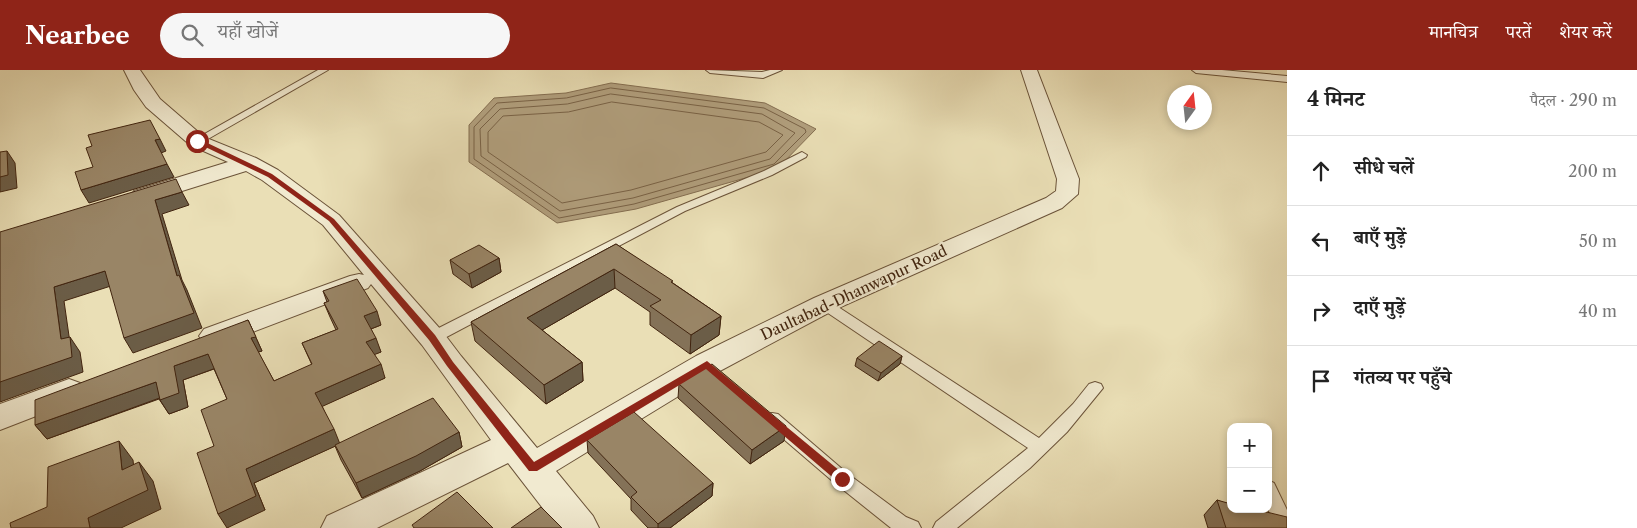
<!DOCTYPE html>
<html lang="hi">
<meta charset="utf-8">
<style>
:root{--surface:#fff;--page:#f6f6f6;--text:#222;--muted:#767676;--line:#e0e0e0;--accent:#8f2418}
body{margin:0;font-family:"Libre Caslon Text","Noto Serif Devanagari",serif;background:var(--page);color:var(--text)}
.controls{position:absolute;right:15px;bottom:15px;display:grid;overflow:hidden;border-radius:10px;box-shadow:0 2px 8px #0003}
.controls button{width:45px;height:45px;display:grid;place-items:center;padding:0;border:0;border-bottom:1px solid var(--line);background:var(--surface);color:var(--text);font:25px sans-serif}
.compass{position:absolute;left:1167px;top:15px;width:45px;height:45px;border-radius:50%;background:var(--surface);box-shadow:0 2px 8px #0003;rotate:15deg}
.stop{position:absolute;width:15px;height:15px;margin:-11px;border:4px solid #8f2418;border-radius:50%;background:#fff}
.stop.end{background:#8f2418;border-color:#fff;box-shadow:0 1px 5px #0008}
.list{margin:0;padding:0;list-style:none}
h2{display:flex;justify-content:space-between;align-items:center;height:65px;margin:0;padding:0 20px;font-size:21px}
h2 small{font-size:16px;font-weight:400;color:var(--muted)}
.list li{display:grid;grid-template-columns:32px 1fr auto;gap:15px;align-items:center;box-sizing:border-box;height:70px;padding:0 20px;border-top:1px solid var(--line)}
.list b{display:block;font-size:19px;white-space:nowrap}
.list em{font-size:16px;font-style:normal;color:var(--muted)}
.icon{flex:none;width:28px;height:28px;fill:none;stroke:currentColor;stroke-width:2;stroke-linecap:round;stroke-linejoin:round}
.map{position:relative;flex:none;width:1287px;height:458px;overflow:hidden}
header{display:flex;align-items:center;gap:30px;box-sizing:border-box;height:70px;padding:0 25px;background:var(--accent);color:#fff}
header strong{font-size:24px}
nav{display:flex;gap:28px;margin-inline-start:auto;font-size:18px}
.search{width:350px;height:45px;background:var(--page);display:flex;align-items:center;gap:12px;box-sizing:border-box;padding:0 18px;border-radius:28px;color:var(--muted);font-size:19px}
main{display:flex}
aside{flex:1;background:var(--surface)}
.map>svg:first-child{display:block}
</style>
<header>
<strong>Nearbee</strong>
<div class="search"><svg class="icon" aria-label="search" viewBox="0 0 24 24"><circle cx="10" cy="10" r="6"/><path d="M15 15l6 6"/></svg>यहाँ खोजें</div>
<nav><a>मानचित्र</a><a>परतें</a><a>शेयर करें</a></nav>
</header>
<main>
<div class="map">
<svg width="1287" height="458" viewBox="0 0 1287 458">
<rect width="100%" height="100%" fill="#eadfb6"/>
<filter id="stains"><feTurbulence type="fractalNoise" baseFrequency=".004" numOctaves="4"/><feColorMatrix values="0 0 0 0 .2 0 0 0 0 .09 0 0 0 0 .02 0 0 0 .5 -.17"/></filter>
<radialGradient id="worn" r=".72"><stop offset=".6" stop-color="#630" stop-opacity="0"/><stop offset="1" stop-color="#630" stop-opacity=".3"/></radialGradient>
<!-- water -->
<path fill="#b19f7d" stroke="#846e51" d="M611,13L765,33L816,59L777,99L636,139L557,153L469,92V55L494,28L566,23Z"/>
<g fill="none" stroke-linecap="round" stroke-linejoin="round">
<!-- shore -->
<path stroke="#796246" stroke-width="1" d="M611,18L764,38L805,59L806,62L774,94L634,134L559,148L474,89V57L497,33L566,28Z
M611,24L762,44L795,63L770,89L633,128L560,141L481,86L480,59L500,39L567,34Z
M612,32L759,52L783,65L766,82L631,120L562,133L488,82V62L503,46L568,42Z"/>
<defs>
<path id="lane" d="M318,0H328L201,73H193L192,71Z
M706,0L762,2L770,0H782L763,8L710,3Z
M1192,0H1222L1287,6V12L1196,3Z
M802,82L807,85L806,87L772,105L685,141L437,272H427L425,268L427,264L677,137L764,101Z
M824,230L829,231L1039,368L1073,334L1089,314L1095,312L1101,314L1103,318L1067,362L1030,398L990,431L957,458H933L936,452L1028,378L819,237L817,234L819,231Z
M772,343L778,344L848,404L906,447L918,452L921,458H891L836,414L766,354L764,349L766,344Z
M1268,410L1274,413L1287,440V458H1276L1268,439Z"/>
<path id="street" d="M124,0H140L160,29L204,67L256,88L278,100L339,145L442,261L461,286L537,378L696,286L814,228L1046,128L1056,121L1057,109L1021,0H1037L1079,109L1078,124L1062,138L834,240L718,302L556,401L593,446L599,458H558L508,393L377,458H321L327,446L491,370L422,275L371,214L368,218L224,273L214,276L204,273L199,266L204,259L350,206L359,204L364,205L323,155L262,110L246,101L150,131L142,133L134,131L131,126L134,121L228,92L190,75L146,37L134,20Z
M69,309L80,313L85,321L80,329L0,360V334Z"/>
</defs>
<!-- lane casing -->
<use href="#lane" stroke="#6b5339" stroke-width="2"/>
<!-- street casing -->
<use href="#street" stroke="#6b5339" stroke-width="2"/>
<!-- lane -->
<use href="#lane" fill="#f1ead0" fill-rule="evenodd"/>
<!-- street -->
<use href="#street" fill="#f1ead0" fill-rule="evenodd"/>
</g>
<!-- wall -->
<path fill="#847258" stroke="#41240f" d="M616,174L721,246L719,265L690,284L650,255V242L615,218L542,260L582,292L583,311L546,334L475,271L471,252Z
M499,188L501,202L472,218L453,204L450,190Z
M323,221L381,255L371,259L381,282L374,284L385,308L322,336L339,373L459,362L462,377L420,401L362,428L341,390L335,376L254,413L265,440L214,376L227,329L214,299L183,310L188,337L169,344L159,329L47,369L35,355L248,250L262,281L258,282L274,311L312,295L302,273L336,260L330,247L324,233L327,232Z
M902,286L900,294L878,311L855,296L857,288Z
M679,314L784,371L750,394L678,328Z
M587,370L713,413L712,426L670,458H648L631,440V429L588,383Z
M1217,430L1287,458H1208L1204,445Z"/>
<!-- shaded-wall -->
<path fill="#6b5d47" stroke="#41240f" d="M160,69L166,81L161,83L155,70Z
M7,81L15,93L17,118L0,122V107Z
M167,94L174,107L89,133L81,120Z
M182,122L189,135L162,144L182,210L187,220L202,258L133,283L124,268L177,206L155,130Z
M499,188L501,202L472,218L469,204Z
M614,199L615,218L530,267L527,248Z
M105,201L114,215L64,231L70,273V267L80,282L83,302L0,332V312L61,269L54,217Z
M377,241L381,255L368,260L364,246Z
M721,246L719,265L690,284L691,265Z
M248,250L262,281L258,282L251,268Z
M376,268L381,282L371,286L366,272Z
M208,284L216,298L183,310L188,337L169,344L160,330L174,296Z
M902,286L900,294L878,311L881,303Z
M582,292L583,311L546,334L544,315Z
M381,294L385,308L321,337L315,323Z
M156,312L165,326L47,369L35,355Z
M786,356L784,371L750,394L752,380Z
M334,359L340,374L254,413L265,440L227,458L218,444L246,399Z
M459,362L462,377L420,401L362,428L356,413Z
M119,371L133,390L136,418L122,400Z
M139,392L153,411L161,439L121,458H90L88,448Z
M713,413L712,426L670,458H658V454Z"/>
<!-- building -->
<path fill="#998566" stroke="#41240f" d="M150,50L160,69L155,70L167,94L81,120L75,102L93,97L86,78L92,76L88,65Z
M7,81L8,105L0,107V82Z
M176,109L182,122L155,130L177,206L179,205L194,243L124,268L105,201L54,217L61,269L70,267L72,287L0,312V162Z
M616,174L673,211L671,212L721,246L691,265L650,236L661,230L614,199L527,248L582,292L544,315L471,252Z
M479,175L499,188L469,204L450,190Z
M357,209L377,241L364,246L376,268L366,272L381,294L315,323L334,359L246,399L256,426L218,444L197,383L214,376L201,340L227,329L208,284L174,296L179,323L160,330L156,312L35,355V330L248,250L256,267L251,268L274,311L312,294L302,273L338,259L324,233L329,231L323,221Z
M879,271L902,286L881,303L857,288Z
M712,294L786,356L752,380L679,314Z
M433,328L459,362L416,386L356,413L335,375Z
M634,342L713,413L658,454L631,427L637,422L587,370Z
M119,371L122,400L139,392L148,420L88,448L90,458H11L10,453L47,437L48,397Z
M457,422L493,458H414L412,455Z
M1217,430L1231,434V439H1254L1287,447V458H1226Z
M541,437L562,458H511Z"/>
<!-- route -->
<path fill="#8f2418" d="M195,69H199L272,104L334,149L435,265L453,292L534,392L707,291L846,406L847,409L846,412H838L706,299L537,401H529L447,296L429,270L329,151L268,107L195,72Z"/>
<g text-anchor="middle" stroke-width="4.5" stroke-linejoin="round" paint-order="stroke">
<!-- street labels -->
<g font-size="15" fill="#41240f" stroke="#f1ead0">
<text transform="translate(854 223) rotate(-25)" y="5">Daultabad-Dhanwapur Road</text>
</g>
</g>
<rect width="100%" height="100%" filter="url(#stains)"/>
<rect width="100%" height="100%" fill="url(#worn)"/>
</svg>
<div class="controls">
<button>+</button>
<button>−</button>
</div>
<svg class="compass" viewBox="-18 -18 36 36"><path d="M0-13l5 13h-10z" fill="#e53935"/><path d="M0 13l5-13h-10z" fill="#767676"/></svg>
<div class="stop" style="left:197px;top:71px"></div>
<div class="stop end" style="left:842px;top:409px"></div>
</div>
<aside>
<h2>4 मिनट<small>पैदल · 290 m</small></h2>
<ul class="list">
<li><svg class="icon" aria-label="ahead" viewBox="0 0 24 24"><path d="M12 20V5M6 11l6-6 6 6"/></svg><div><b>सीधे चलें</b></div><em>200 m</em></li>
<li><svg class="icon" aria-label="left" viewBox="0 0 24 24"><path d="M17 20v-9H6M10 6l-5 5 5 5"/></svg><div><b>बाएँ मुड़ें</b></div><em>50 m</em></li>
<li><svg class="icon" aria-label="right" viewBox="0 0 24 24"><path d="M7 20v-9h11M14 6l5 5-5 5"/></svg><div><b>दाएँ मुड़ें</b></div><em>40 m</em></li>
<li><svg class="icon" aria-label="arrive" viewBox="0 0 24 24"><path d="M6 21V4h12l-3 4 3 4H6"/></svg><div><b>गंतव्य पर पहुँचे</b></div></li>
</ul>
</aside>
</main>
